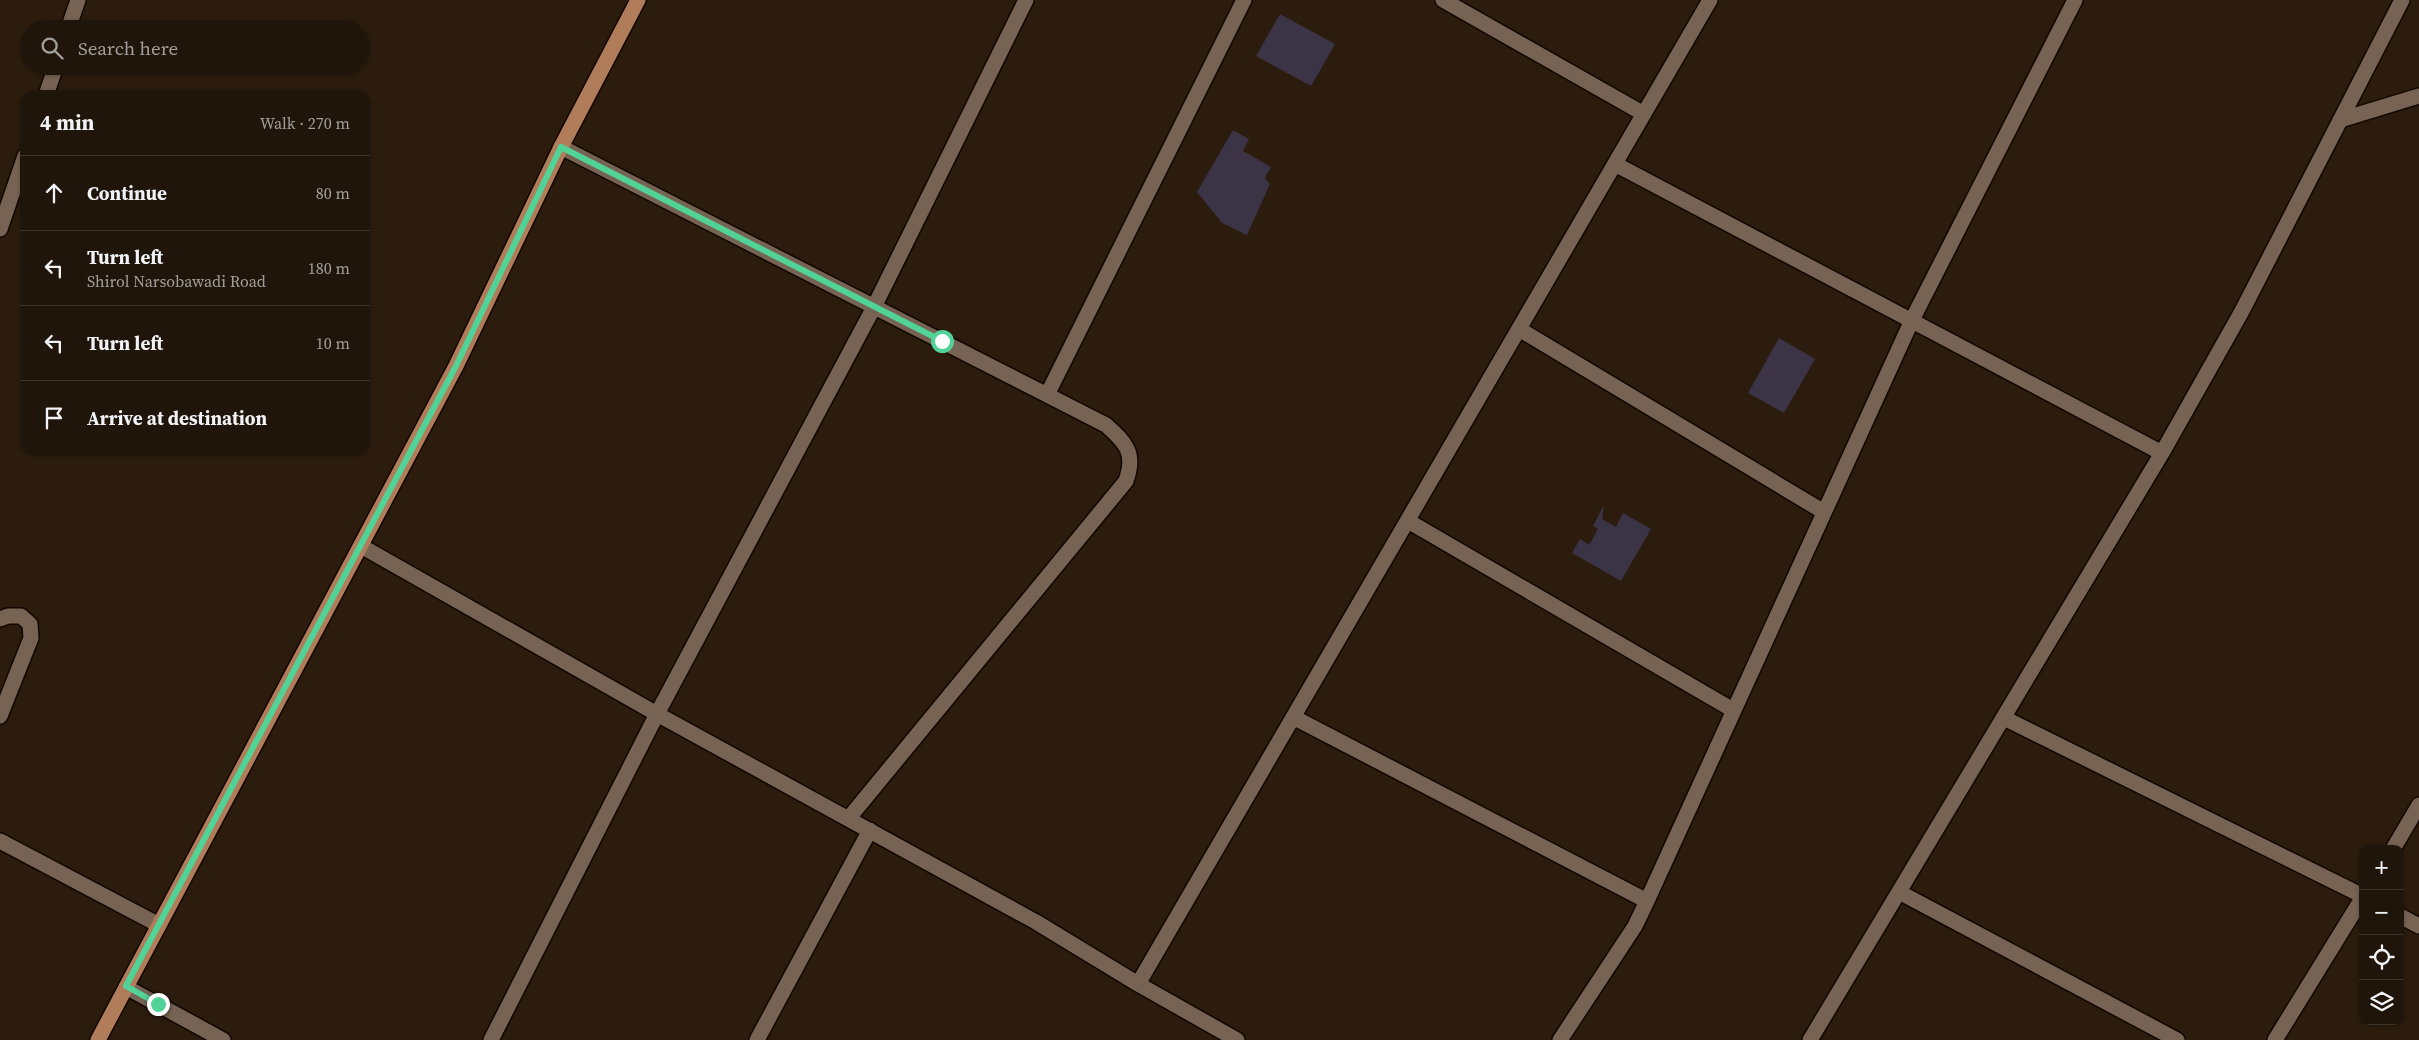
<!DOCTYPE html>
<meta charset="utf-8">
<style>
:root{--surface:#20150a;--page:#281e13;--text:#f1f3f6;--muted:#a29f9c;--line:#3d342b}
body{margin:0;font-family:"Source Serif 4",serif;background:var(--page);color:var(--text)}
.controls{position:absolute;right:15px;bottom:15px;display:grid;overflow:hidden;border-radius:10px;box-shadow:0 1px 4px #0004}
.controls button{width:45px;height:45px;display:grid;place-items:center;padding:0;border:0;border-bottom:1px solid var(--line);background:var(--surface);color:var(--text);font:25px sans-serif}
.stop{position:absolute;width:15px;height:15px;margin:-11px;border:4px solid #51d397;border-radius:50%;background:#fff}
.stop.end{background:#51d397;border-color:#fff;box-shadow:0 1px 5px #0008}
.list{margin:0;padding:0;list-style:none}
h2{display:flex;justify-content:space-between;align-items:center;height:65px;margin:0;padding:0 20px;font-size:21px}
h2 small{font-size:16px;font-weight:400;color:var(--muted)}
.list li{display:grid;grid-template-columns:32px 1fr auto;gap:15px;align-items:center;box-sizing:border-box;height:75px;padding:0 20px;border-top:1px solid var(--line)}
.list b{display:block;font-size:19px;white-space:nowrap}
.list p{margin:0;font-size:16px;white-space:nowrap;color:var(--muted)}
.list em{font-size:16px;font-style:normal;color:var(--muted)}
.icon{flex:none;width:28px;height:28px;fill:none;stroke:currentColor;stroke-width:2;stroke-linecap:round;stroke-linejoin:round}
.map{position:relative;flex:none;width:2419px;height:1040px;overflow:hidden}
.search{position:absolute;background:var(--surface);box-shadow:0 1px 4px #0004;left:20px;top:20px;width:350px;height:55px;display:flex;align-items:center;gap:12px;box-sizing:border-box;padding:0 18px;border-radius:28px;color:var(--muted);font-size:19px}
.panel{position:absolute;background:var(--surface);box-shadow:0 1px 4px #0004;left:20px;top:90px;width:350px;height:365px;border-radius:15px}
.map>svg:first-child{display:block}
</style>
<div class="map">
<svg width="2419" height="1040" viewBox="0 0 2419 1040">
<rect width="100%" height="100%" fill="#2b1c0d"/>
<!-- building -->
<path fill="#3b3346" d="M1280,14L1335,44L1311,86L1256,56Z
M1233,130L1249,139L1243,151L1271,167L1265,178L1270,184L1247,235L1222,223L1197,192Z
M1779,338L1815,359L1784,413L1748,393Z
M1604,505L1602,519L1616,527L1623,513L1651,529L1621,581L1572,553L1580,539L1589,545L1598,529L1593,526Z"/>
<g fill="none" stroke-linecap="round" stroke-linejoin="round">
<defs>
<path id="minor" d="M1443,0L1644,114
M68,29L78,0
M46,95L56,66
M2340,120L2419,96
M561,147L1106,425C1126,443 1136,453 1126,481L848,819
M1615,164L2162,453
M0,229L25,156
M1519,329L1824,512
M1047,395L1244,0
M1408,521L1733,710
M361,546L657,714L1036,922L1138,984L1237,1040
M0,619L8,616H21L30,624L31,638L0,716
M1293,717L1647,901
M2004,718L2363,896
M0,841L159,925
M2393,849L2419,805
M1899,892L2177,1040
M2400,916L2419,926
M1138,984L1710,0
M126,987L223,1040
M491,1040L657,714L874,307L1026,0
M757,1040L870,830
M1560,1040L1635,926L1647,901L1912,320L2075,0
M1810,1040L2162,453L2242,311L2402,0
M2275,1040L2363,897"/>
<path id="major" d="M98,1040L456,366L561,147L638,0"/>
</defs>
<!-- minor casing -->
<use href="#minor" stroke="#130600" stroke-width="18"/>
<!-- major casing -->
<use href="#major" stroke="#130600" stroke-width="18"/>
<!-- minor -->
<use href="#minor" stroke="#766353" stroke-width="15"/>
<!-- major -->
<use href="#major" stroke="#b07c5a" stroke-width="15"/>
</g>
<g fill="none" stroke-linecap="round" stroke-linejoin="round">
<!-- route -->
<path stroke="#51d397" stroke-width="6" d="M158,1004L126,986L456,366L561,147L942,341"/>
</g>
</svg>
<div class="controls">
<button>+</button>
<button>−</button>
<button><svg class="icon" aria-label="locate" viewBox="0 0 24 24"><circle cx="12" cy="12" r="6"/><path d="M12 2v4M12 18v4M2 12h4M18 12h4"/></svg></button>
<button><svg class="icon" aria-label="layers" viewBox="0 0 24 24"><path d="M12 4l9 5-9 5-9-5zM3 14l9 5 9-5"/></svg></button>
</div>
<div class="stop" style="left:942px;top:341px"></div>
<div class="stop end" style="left:158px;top:1004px"></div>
<div class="search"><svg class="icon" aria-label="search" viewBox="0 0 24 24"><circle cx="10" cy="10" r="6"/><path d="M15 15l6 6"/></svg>Search here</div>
<section class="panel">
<h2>4 min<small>Walk · 270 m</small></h2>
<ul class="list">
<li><svg class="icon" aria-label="ahead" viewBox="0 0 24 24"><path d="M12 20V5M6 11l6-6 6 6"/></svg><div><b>Continue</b></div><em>80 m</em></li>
<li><svg class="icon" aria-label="left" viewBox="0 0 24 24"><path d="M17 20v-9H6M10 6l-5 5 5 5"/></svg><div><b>Turn left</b><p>Shirol Narsobawadi Road</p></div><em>180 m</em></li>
<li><svg class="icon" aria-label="left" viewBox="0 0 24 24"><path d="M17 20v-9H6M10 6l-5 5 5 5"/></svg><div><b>Turn left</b></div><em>10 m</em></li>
<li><svg class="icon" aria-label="arrive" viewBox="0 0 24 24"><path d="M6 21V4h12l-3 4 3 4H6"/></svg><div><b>Arrive at destination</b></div></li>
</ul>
</section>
</div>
